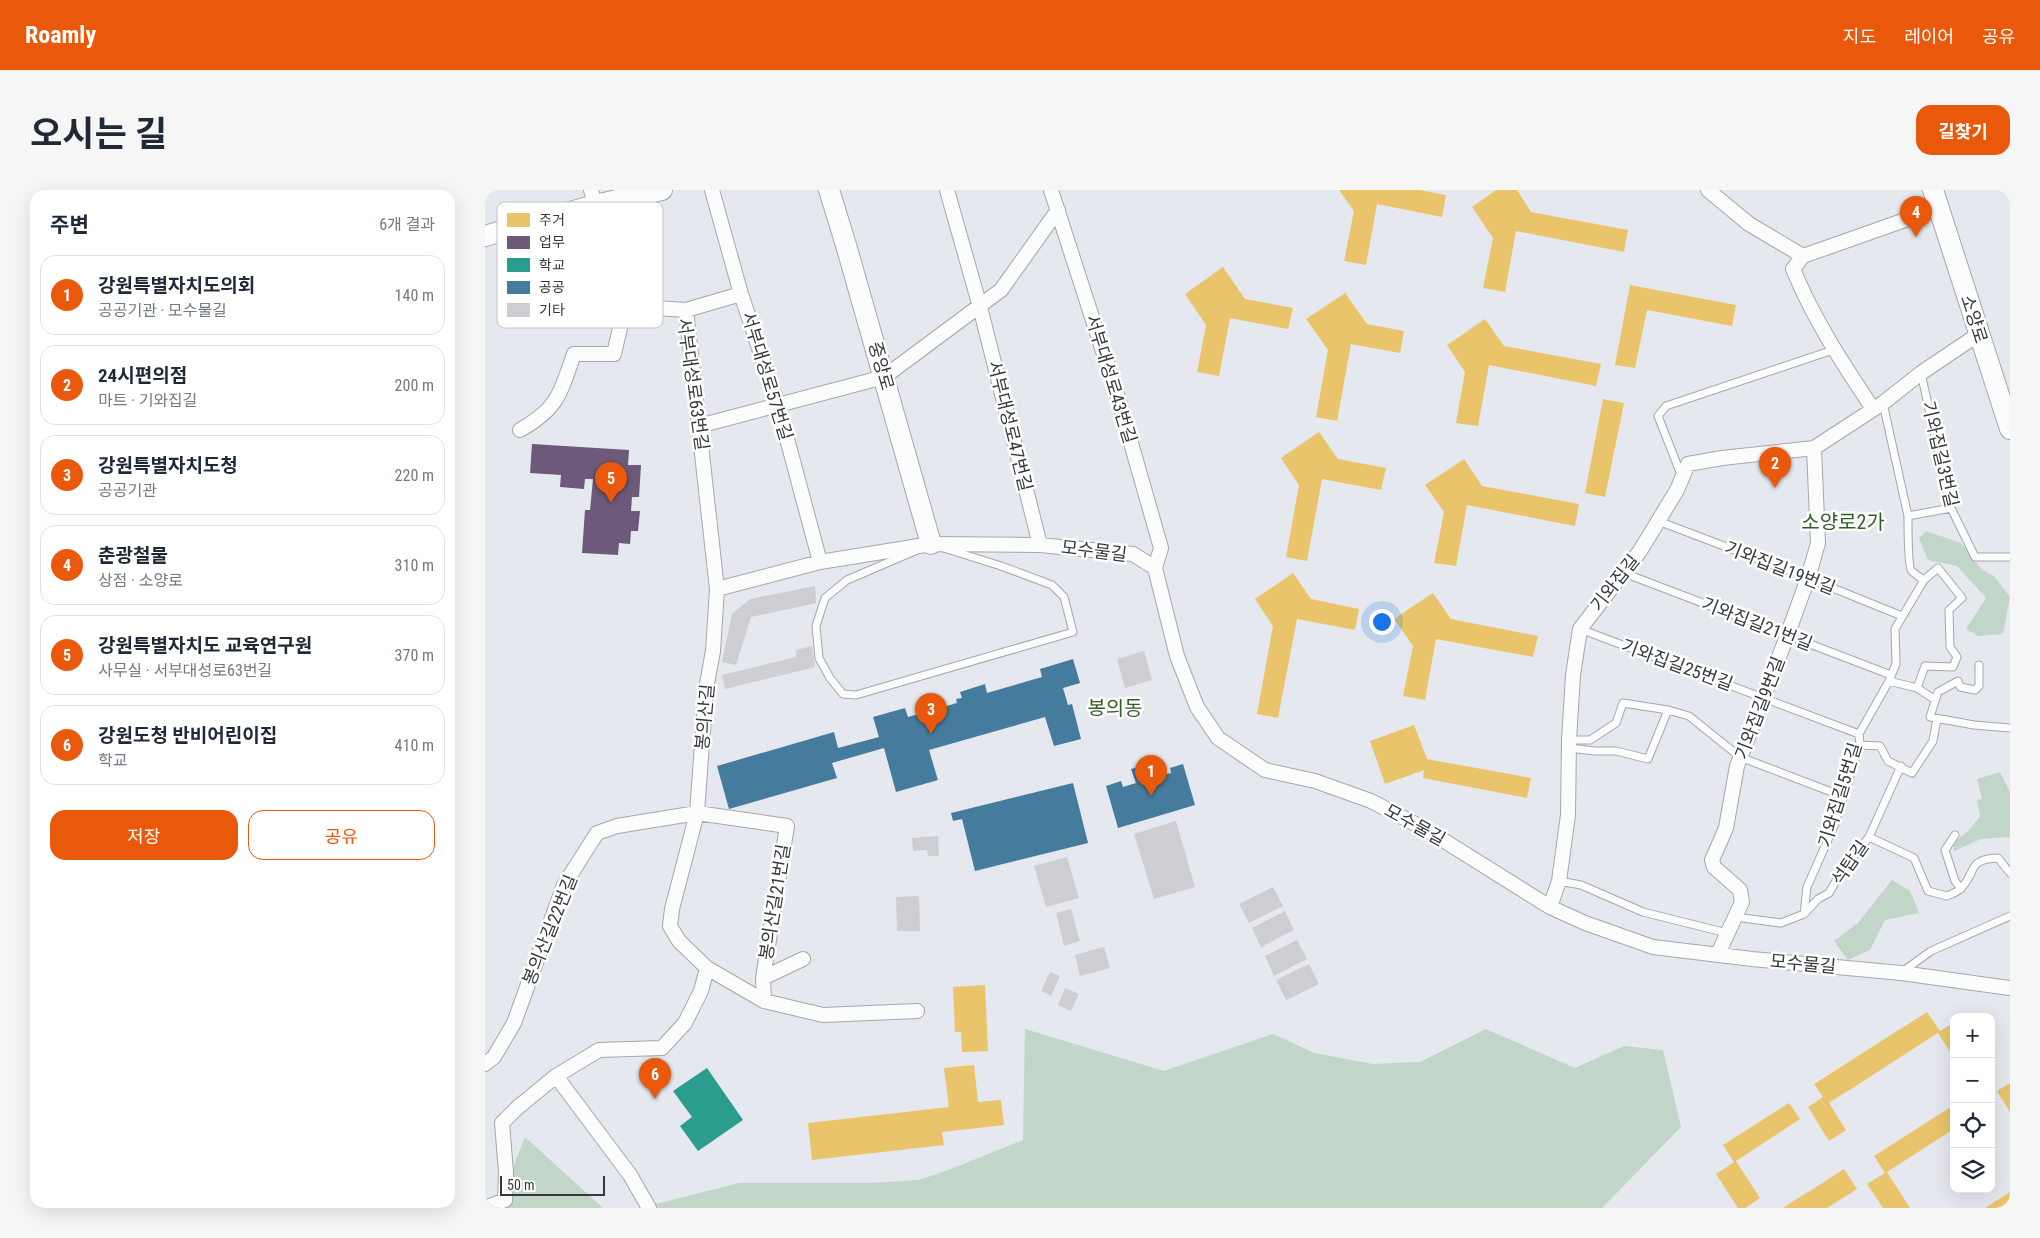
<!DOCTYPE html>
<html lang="ko">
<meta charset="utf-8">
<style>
:root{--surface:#fff;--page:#f6f6f7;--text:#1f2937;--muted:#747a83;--line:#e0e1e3;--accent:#ea580c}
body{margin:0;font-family:"Roboto Condensed","Noto Sans KR",sans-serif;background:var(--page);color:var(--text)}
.controls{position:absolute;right:15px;bottom:15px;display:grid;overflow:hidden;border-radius:10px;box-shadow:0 5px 20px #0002}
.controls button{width:45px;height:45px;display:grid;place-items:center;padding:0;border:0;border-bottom:1px solid var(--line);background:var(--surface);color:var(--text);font:25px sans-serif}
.scale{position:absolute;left:15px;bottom:12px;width:105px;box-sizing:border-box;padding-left:5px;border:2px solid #36383c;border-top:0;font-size:14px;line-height:18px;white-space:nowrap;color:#36383c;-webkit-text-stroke:4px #fff;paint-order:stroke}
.you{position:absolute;left:896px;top:431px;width:18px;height:18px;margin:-12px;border:4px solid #fff;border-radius:50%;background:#1a73e8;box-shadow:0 0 0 8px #1a73e833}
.badge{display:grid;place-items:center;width:32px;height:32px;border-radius:50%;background:var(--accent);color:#fff;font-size:16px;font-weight:700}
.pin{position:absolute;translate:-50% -41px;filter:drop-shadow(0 1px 2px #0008)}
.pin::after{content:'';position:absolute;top:26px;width:18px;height:15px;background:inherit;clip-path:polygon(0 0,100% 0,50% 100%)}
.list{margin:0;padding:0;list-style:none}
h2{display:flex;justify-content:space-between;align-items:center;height:65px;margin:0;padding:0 20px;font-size:21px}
h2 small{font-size:16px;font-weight:400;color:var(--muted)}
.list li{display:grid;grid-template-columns:32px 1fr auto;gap:15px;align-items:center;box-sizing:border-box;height:80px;margin:0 10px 10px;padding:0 10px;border:1px solid var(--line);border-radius:15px}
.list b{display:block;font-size:19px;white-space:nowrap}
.list p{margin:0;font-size:16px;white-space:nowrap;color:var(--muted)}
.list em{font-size:16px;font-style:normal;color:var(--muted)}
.actions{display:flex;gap:10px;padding:15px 20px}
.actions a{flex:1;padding:11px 0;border:1px solid var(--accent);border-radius:15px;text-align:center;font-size:18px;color:var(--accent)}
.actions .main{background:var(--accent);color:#fff}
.icon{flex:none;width:28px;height:28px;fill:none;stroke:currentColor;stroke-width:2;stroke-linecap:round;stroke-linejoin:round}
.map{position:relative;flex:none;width:1525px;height:1018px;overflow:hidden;border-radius:15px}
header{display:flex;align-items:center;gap:30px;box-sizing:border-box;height:70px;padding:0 25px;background:var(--accent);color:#fff}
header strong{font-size:24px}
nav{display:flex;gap:28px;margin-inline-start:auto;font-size:18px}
.intro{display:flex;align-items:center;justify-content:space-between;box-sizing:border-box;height:120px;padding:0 30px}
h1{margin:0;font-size:35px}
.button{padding:12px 22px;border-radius:15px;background:var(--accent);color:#fff;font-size:18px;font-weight:700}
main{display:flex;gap:30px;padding:0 30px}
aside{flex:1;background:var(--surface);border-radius:15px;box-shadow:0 5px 20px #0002}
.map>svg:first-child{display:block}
</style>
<header>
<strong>Roamly</strong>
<nav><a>지도</a><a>레이어</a><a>공유</a></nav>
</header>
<div class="intro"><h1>오시는 길</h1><a class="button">길찾기</a></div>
<main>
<aside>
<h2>주변<small>6개 결과</small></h2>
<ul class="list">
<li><span class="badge">1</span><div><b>강원특별자치도의회</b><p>공공기관 · 모수물길</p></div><em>140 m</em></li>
<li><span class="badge">2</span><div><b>24시편의점</b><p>마트 · 기와집길</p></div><em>200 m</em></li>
<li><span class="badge">3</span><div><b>강원특별자치도청</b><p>공공기관</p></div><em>220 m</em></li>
<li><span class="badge">4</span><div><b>춘광철물</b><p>상점 · 소양로</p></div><em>310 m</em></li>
<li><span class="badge">5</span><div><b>강원특별자치도 교육연구원</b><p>사무실 · 서부대성로63번길</p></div><em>370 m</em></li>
<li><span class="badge">6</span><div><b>강원도청 반비어린이집</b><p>학교</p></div><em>410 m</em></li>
</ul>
<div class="actions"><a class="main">저장</a><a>공유</a></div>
</aside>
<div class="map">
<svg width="1525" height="1018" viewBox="0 0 1525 1018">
<rect width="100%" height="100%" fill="#e5e8ee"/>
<!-- green -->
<path fill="#c1d5c8" d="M1441,341L1476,353L1497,380L1509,386L1525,407L1518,444L1493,446L1481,439L1501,408L1472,376L1443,370L1434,348Z
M1515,582L1525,602V647L1496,649L1469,661L1468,654L1485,639L1495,626L1492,610L1497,609L1492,589Z
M1407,690L1425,701L1434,723L1400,730L1385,760L1363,770L1349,751L1373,733Z
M540,839L679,881L788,844L829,863L888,874L935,872L1001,839L1090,878L1139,856L1178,860L1196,937L1117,1018H155L254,993H385L434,990L466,979L538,950Z
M40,947L118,1018H12Z"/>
<!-- homes -->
<path fill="#e9c46a" d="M854,0H934L961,5L957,27L892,14L881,75L859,71L869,21Z
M1011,0H1032L1046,22L1143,40L1139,62L1031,41L1020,102L998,98L1008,48L987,17Z
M738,77L760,109L808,118L803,139L745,128L734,186L712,182L721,135L700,104Z
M1145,95L1251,115L1247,136L1162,120L1150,178L1130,175Z
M860,103L882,134L919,141L915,163L866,154L852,231L831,227L843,160L821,129Z
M1000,129L1019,156L1116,174L1111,196L1004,175L993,236L971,233L980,182L962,155Z
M1118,209L1139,213L1120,307L1100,303Z
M834,242L853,269L901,278L896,300L837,289L822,371L801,367L814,295L796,268Z
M979,269L997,296L1094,314L1090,336L982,315L971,376L949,373L959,322L940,295Z
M808,383L826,409L874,419L870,440L812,429L793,528L772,524L788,436L770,409Z
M948,403L966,429L1053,446L1048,467L951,449L940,510L918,506L928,456L909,429Z
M929,535L942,569L1046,588L1042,608L938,588L939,580L900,594L885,551Z
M500,795L503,861L477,862L476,842H470L468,797Z
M1442,822L1455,841L1469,833V868L1453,843L1344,913L1361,940L1344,951L1323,917L1338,907L1329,894Z
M489,875L493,912L516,910L519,935L457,942L459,955L327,970L323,933L464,917L459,878Z
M1525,893V922L1512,901Z
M1304,913L1315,929L1251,971L1275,1008L1260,1018H1253L1231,984L1249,972L1238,955Z
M1469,915V939L1402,982L1425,1018H1398L1382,994L1400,983L1389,966Z
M1359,979L1372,999L1342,1018H1298Z
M1525,1002V1018H1500Z"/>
<!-- offices -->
<path fill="#6d597a" d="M47,254L144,260L143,275H156L154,307H147L146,321H155L153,341H146L145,354L134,353L133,365L97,363L100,320H105L108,289H100L99,299L75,297L76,285L45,283Z"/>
<!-- schools -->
<path fill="#2a9d8f" d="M222,878L258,930L213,961L195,936L207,927L188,901Z"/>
<!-- public -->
<path fill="#457b9d" d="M588,469L595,493L578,498L583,515L587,514L596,549L569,556L560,527L444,560L453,590L411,602L399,558L347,573L352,588L244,619L232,576L349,542L353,558L394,547L388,527L420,518L423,527L472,513L471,509L477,508L475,502L500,494L502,503L557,487L555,479Z
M670,572L674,586L686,583L685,578L698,574L710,615L633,638L621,596L636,591L638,597L651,593L646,579Z
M588,593L603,653L490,681L477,629L468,631L466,623Z"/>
<!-- building -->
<path fill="#ceced2" d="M330,396L331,413L266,427L251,475L237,472L247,424L265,409Z
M327,456L330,477L240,499L237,485L311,467V460Z
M659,461L667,490L640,498L632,469Z
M691,631L710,697L669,709L649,644Z
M453,646L454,666H443L442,660L428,661L427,648Z
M582,667L594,708L561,717L549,676Z
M788,697L798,716L764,733L754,714Z
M434,706L435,741H412L411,707Z
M586,719L595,751L579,756L571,723Z
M800,721L809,740L776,757L767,738Z
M812,750L822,769L789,786L780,766Z
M619,757L625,778L595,786L590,765Z
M824,774L834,794L801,810L791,790Z
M565,782L575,786L566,806L556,801Z
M580,798L594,804L586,821L573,815Z"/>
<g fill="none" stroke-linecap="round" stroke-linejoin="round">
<defs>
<path id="lane" d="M1436,183L1466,318L1490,367H1525
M1398,213L1423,326L1466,318
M1197,287L1173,226L1181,216L1348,160
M1173,331L1323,388L1417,426
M446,354L516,376L567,395L579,407L588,442L371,505L358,504L345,488L334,468L331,436L340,408L362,390Z
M1139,383L1406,485
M1095,439L1374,544
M1494,475V496L1490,500L1475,497L1473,491L1453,502L1445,527L1489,535L1525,538
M1404,491L1432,498L1449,509
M1432,498L1440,476L1468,477L1472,467L1465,457L1464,420L1477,408L1453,378L1439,390
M1084,550H1105L1131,533L1138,513L1183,520L1204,526L1255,567L1357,606
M1375,555L1395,556L1403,571L1427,583L1448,551L1452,529
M1084,558L1110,561H1131L1163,569L1183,520
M1470,645L1460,660L1470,691L1476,699
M1384,647L1429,668L1443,701L1462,706C1466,704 1473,702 1476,698C1492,683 1481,669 1513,668L1525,683
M1074,691L1096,695L1158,722L1242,743
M1319,724L1322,697L1349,636L1375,555L1374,544L1404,491L1411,474L1410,439L1439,390C1435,387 1429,384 1426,380C1423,378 1423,334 1423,326
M1250,727L1296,733L1319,724L1333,709L1344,703L1357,680L1384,647L1416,576
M1417,782L1446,761L1525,726"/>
<path id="street" d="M106,0L140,116L201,120L256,104
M227,0L256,104L293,215L335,372
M462,0L495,117L555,355
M566,0L634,211L676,358L670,378
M1223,0L1264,34L1318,66
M1318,66L1308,79C1329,130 1358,174 1388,219
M1318,66L1454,18
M201,120L232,399
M214,236L399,187L516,100L573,20
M35,240C74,218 75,203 89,164H129L140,116
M1065,717L1074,691L1083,625L1084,550L1088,485L1095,439L1155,361L1192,300L1203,274L1237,268L1329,258L1398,213L1436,183L1494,144
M1233,764L1257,712L1255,700L1229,677L1227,670L1241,638L1252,576L1302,446L1323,388L1333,353L1329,258
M278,788L318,769
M432,821L338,825L279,811L222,778L194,751L185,736L187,719L212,623L221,499L228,461L232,399L335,372L446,354L555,355L648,364L670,378L692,466L712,517L733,548L780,580L830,591L886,611L942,640L1065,717L1100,733L1168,757L1267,769L1416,783L1525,798
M0,874L9,867L29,833L79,695L112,643L132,636L212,623L302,636L278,788L279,811
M71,886L145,985L164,1018
M0,1018L20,1010L21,982L17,933L32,918L71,886L114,860L177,858L200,833L216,801L222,778"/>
<path id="secondary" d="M344,0L361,55L446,354
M1448,0L1525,239
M0,46L110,15L177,0"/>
</defs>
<!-- lane casing -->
<use href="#lane" stroke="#a5a7ab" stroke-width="9"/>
<!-- street casing -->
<use href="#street" stroke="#a5a7ab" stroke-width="16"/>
<!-- secondary casing -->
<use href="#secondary" stroke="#a5a7ab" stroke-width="22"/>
<!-- lane -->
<use href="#lane" stroke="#fbfcfc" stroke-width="7"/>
<!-- street -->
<use href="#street" stroke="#fbfcfc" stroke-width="14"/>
<!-- secondary -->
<use href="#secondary" stroke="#fbfcfc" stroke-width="20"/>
</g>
<g text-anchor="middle" stroke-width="5" stroke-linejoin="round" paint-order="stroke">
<!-- street labels -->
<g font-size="18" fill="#36383c" stroke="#fff">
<text transform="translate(1489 129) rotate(72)" y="6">소양로</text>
<text transform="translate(396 176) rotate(74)" y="6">중앙로</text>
<text transform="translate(282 186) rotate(73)" y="6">서부대성로57번길</text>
<text transform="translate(626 189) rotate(73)" y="6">서부대성로43번길</text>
<text transform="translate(208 194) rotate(82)" y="6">서부대성로63번길</text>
<text transform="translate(525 236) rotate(76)" y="6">서부대성로47번길</text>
<text transform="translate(1455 264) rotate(77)" y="6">기와집길3번길</text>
<text transform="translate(609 361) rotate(7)" y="6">모수물길</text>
<text transform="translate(1295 378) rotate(21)" y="6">기와집길19번길</text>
<text transform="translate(1130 393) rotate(-52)" y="6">기와집길</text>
<text transform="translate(1272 434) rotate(21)" y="6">기와집길21번길</text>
<text transform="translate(1192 475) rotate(20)" y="6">기와집길25번길</text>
<text transform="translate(1275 518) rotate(-69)" y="6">기와집길9번길</text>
<text transform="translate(220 527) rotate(-85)" y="6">봉의산길</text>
<text transform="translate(1355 605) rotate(-73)" y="6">기와집길5번길</text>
<text transform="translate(930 635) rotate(29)" y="6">모수물길</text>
<text transform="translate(1365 673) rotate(-55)" y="6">석탑길</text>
<text transform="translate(290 712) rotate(-81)" y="6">봉의산길21번길</text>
<text transform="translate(65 740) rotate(-68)" y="6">봉의산길22번길</text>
<text transform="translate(1318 774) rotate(5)" y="6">모수물길</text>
</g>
<!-- quarter labels -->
<g font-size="20" fill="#316027" stroke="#fff">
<text x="1358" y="339">소양로2가</text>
<text x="630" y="525">봉의동</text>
</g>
</g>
<!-- legend -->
<rect x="12" y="12" width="166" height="126" rx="8" fill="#fff" stroke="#c3c3c4" stroke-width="1"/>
<rect x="22" y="23" width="23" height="14" fill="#e9c46a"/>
<rect x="22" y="46" width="23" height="13" fill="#6d597a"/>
<rect x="22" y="68" width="23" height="14" fill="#2a9d8f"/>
<rect x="22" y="91" width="23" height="13" fill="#457b9d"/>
<rect x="22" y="113" width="23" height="14" fill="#ceced2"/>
<g font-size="14" fill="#36383c">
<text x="54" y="35">주거</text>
<text x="54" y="57">업무</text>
<text x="54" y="80">학교</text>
<text x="54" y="102">공공</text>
<text x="54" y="125">기타</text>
</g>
</svg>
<div class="controls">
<button>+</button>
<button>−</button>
<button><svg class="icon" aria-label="locate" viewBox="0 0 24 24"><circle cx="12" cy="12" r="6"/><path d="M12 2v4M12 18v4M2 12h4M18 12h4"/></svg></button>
<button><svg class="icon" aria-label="layers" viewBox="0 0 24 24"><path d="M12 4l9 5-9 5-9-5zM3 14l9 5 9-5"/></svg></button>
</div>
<div class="scale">50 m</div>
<div class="you"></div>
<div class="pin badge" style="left:666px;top:606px">1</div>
<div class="pin badge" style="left:1290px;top:298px">2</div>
<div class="pin badge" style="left:446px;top:544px">3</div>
<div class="pin badge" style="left:1431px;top:47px">4</div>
<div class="pin badge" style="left:126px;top:313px">5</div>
<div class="pin badge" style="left:170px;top:909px">6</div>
</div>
</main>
